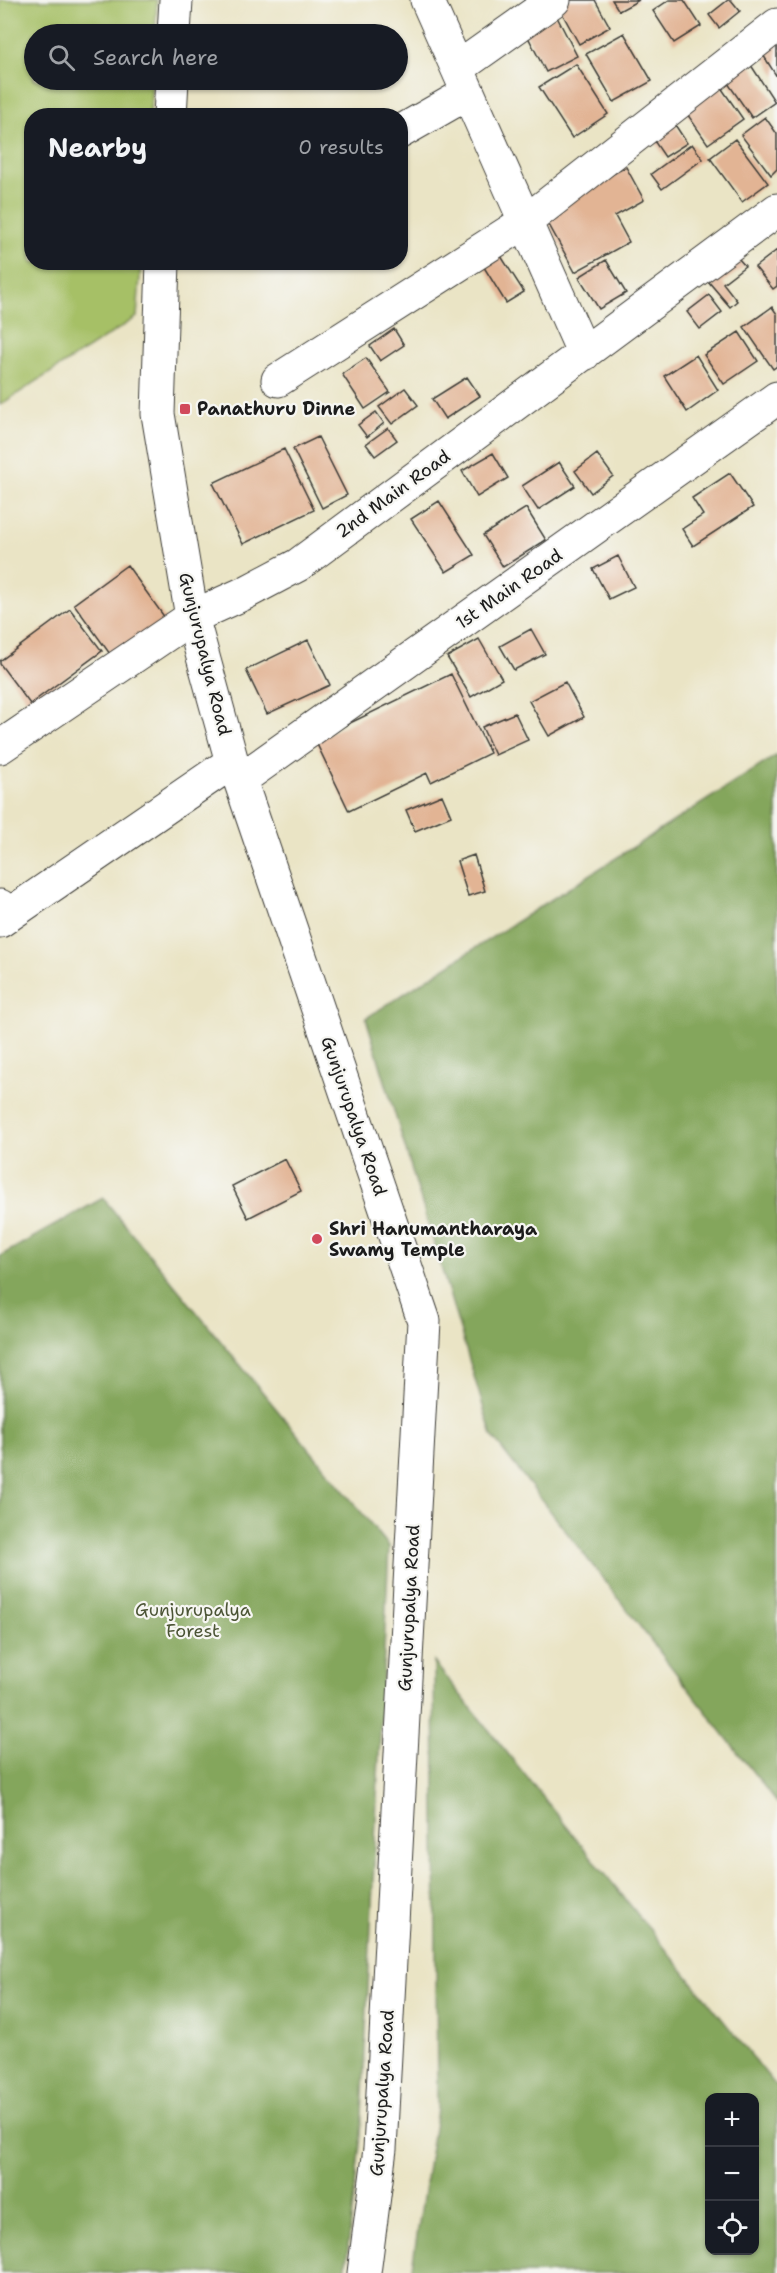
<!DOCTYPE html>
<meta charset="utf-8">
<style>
:root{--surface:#171b24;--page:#242831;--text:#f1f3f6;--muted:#9ea1a6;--line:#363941}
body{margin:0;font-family:"Shantell Sans",sans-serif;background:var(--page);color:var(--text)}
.controls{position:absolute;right:18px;bottom:18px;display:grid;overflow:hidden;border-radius:12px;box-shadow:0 2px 4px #0004}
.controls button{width:54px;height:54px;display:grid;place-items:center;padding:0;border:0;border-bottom:2px solid var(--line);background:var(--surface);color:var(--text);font:30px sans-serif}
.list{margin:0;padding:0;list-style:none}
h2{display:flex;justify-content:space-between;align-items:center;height:78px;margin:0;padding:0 24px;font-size:26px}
h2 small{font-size:20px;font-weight:400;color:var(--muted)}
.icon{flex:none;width:33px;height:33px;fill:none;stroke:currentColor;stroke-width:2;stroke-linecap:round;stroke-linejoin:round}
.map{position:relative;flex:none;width:777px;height:2273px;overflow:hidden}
.search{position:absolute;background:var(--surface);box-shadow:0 2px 4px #0004;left:24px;top:24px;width:384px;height:66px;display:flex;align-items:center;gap:15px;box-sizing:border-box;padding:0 21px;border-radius:33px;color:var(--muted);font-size:22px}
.panel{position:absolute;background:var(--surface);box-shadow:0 2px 4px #0004;left:24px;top:108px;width:384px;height:162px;border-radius:24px}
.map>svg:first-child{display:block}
</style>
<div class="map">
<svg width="777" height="2273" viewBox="0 0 777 2273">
<rect width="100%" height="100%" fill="#f6f6f2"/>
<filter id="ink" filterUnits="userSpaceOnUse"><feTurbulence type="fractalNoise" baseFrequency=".0167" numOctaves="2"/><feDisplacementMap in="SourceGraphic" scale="12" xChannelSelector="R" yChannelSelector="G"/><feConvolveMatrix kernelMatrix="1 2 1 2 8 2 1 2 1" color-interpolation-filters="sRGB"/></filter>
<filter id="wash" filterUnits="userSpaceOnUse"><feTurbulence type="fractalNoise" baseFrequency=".008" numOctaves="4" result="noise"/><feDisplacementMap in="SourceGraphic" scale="24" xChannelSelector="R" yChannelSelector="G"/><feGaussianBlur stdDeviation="1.35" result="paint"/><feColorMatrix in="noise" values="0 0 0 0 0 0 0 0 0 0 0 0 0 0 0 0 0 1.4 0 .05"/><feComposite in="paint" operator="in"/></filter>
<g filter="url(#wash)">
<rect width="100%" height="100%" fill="#eae4c5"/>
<!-- green -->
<path fill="#a6c066" stroke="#616e41" stroke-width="1.5" d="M0,0H157L155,34H34V80H152L150,115L32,116V262L141,263L137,317L0,405Z"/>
<!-- forest -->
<path fill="#84a65b" stroke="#50613c" stroke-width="1.5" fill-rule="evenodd" d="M777,755V1803L492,1436L366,1018Z
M103,1198L389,1546L361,2136L345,2273H0V1256Z
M434,1662L777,2087V2273H411L437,2109ZM710,2098H754V2250H710Z"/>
<g id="blocks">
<!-- building -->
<path fill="#e2b494" d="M564,0H595L610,27L579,44L557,4Z
M612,0H639L619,11Z
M669,0H684L701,26L674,43L653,11Z
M728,0H731L740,11L719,28L709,15Z
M556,15L577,56L546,72L525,31Z
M624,33L652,81L614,102L586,54Z
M777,40V77L760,50Z
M745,56L775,102L752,118L721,73Z
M576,64L608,114L572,138L539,87Z
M720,86L743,119L708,144L685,111Z
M668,114L687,143L665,157L646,129Z
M765,117L777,134V169L771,175L741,135Z
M735,139L768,183L742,202L710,158Z
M692,144L703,159L662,189L651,174Z
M626,167L644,200L615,216L629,242L575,272L542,212Z
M777,250V286L773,289L755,267Z
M499,253L524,292L506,303L482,264Z
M738,258L745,266L723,283L737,301L730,307L708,281Z
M606,260L626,293L599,309L579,277Z
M709,295L722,312L700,329L687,312Z
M772,307L777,314V366L773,369L744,327Z
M394,329L404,345L380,361L370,346Z
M739,332L758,361L724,384L704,355Z
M696,355L718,390L687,412L664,376Z
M366,358L390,392L365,409L342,374Z
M467,377L480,396L445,419L432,399Z
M405,388L418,405L392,424L379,407Z
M376,412L384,423L367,437L358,425Z
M388,428L397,440L375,456L366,444Z
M318,437L347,495L322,508L293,449Z
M284,449L314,510L243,544L213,483Z
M493,453L508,478L477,497L462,471Z
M597,454L613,476L591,493L575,471Z
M559,462L575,486L538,510L522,486Z
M730,473L753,507L693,546L682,529L703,515L692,498Z
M439,501L474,555L446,572L411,519Z
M526,508L546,540L503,567L483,535Z
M618,556L634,587L609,599L593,569Z
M127,565L168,622L115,661L74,604Z
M70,609L102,651L30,704L0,664V661Z
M531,629L545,654L514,670L500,646Z
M479,639L502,679L471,697L447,657Z
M308,640L330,685L267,714L246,670Z
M451,674L490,753L431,782L427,773L349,811L315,740Z
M565,682L584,717L549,736L529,701Z
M515,713L528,740L495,755L482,727Z
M442,795L451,816L415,831L406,810Z
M474,855L485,891L468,896L457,861Z
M285,1159L301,1191L248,1218L232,1186Z"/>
</g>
</g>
<g filter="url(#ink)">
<use href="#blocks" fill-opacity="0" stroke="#3b3a35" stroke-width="1.5"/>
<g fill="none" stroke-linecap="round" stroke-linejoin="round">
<defs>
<path id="minor" d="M427,0L584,354
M174,34L176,0
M458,68L554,0
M170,116L172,80
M400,132L468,93
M163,262L158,414L192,617L232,762L240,780L424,1321L380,2149L364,2273
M278,380L525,222L777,25
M0,747L192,617L245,593L298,565L777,210
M240,780L777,398
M0,921L232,762"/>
<path id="major" d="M0,906L7,916"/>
</defs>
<!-- minor casing -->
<use href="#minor" stroke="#3b3a35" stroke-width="35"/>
<!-- major casing -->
<use href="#major" stroke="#3b3a35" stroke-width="35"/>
<!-- minor -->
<use href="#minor" stroke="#fff" stroke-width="33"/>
<!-- major -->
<use href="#major" stroke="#fff" stroke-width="33"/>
</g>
</g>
<!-- markers -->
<g fill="#d1495b" stroke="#f6f6f2" stroke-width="2">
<rect x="179" y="403" width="12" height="12" rx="3"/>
<circle cx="317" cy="1239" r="6"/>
</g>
<g text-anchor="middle" stroke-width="4.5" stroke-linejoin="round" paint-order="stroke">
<!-- poi labels -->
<g font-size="18" font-weight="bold" fill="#1c1c1c" stroke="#f6f6f2" text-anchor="start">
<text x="197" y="415">Panathuru Dinne</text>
<text x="329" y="1235">Shri Hanumantharaya<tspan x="329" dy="21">Swamy Temple</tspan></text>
</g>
<!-- street labels -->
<g font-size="18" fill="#1c1c1c" stroke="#f6f6f2">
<text transform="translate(393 494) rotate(-36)" y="6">2nd Main Road</text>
<text transform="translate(509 589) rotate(-35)" y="6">1st Main Road</text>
<text transform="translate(205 654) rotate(76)" y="6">Gunjurupalya Road</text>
<text transform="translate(354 1116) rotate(71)" y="6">Gunjurupalya Road</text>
<text transform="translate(409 1608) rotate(-87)" y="6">Gunjurupalya Road</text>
<text transform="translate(382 2093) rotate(-86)" y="6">Gunjurupalya Road</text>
</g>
<!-- park labels -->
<g font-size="18" fill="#4c5536" stroke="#f6f6f2">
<text x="193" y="1616">Gunjurupalya<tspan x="193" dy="21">Forest</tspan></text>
</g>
</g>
</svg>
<div class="controls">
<button>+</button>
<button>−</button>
<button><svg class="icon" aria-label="locate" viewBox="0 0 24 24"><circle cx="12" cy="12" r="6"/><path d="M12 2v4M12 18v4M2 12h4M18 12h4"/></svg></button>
</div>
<div class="search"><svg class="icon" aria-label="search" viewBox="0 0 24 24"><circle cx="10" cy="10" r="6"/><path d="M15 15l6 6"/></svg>Search here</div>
<section class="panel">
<h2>Nearby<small>0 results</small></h2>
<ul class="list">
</ul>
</section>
</div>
